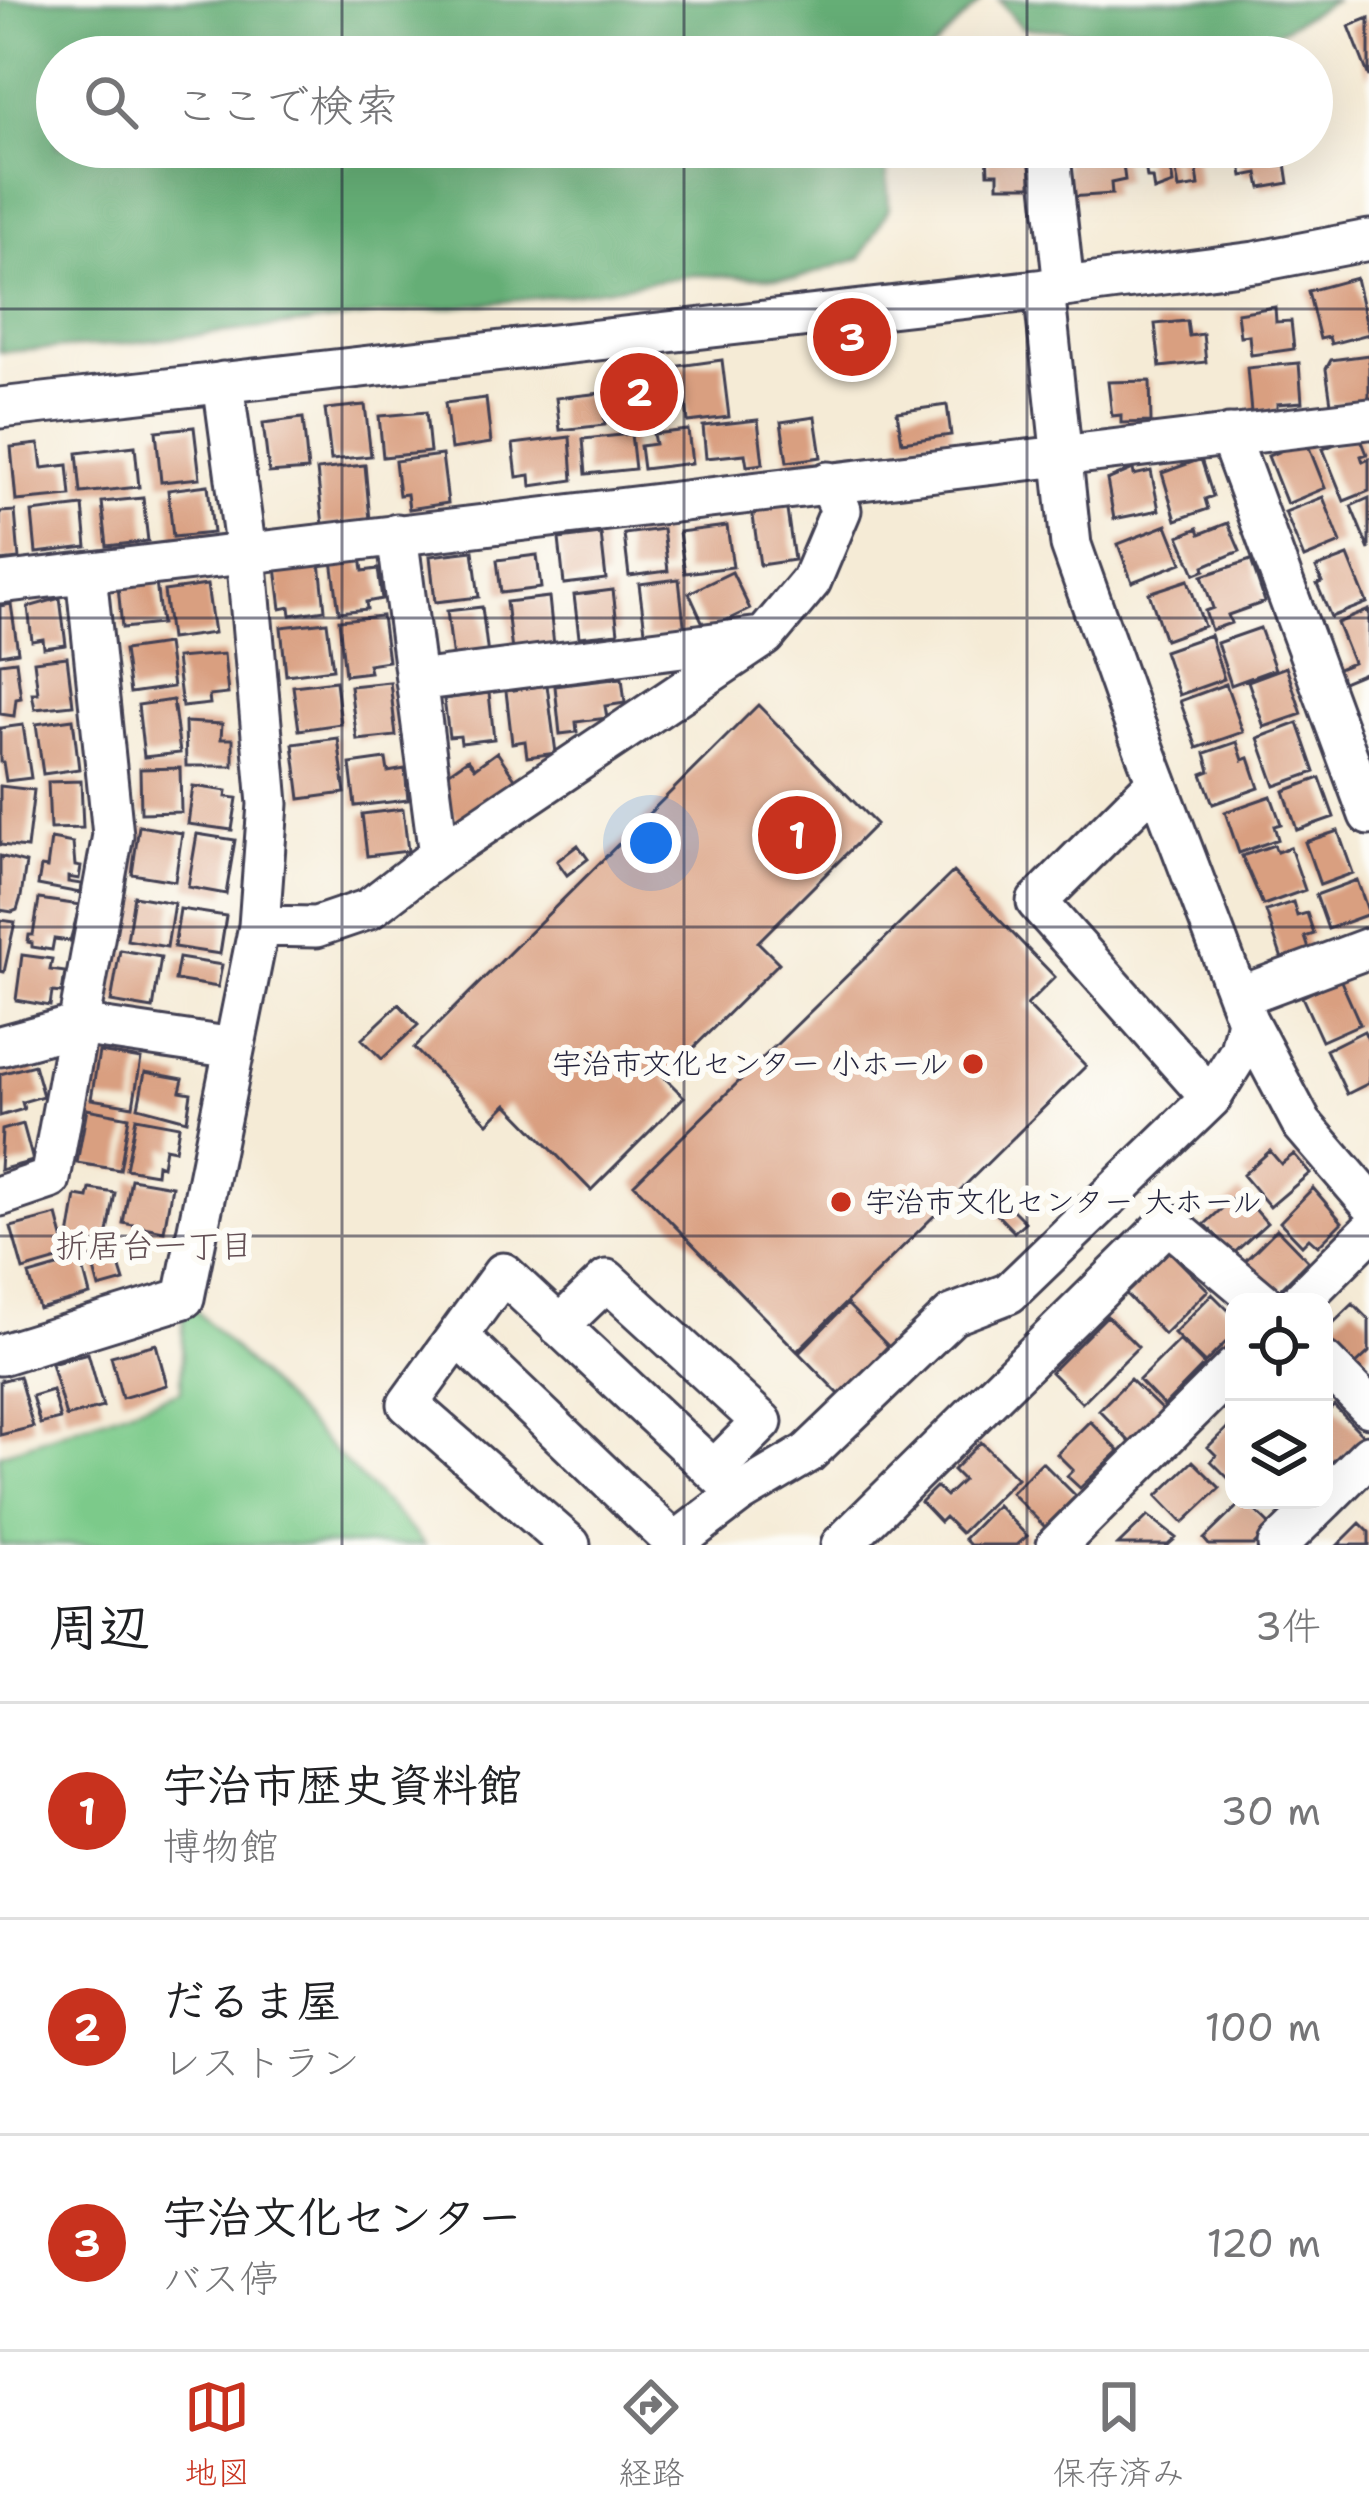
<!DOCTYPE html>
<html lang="ja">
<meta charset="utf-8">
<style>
:root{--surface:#fff;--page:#f6f6f6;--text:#202124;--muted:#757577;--line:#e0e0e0;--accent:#c8321e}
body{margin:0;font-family:"Shantell Sans","Klee One",sans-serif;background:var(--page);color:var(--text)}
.controls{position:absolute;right:36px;bottom:36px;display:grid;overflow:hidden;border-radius:24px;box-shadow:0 12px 48px #0002}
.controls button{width:108px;height:108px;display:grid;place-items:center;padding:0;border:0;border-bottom:3px solid var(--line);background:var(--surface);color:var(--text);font:60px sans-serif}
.you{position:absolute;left:651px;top:843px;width:42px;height:42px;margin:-30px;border:9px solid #fff;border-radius:50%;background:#1a73e8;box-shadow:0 0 0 18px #1a73e833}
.badge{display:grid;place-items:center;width:78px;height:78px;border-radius:50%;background:var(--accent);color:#fff;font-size:39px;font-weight:700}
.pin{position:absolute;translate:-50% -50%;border:6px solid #fff;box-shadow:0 3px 12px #0006}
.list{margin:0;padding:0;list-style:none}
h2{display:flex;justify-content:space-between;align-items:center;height:156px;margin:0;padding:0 48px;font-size:51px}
h2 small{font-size:39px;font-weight:400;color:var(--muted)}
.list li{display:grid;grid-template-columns:78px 1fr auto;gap:36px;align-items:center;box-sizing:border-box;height:216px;padding:0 48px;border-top:3px solid var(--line)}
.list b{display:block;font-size:45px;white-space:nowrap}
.list p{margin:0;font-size:39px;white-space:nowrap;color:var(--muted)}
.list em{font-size:39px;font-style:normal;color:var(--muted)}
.icon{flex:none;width:66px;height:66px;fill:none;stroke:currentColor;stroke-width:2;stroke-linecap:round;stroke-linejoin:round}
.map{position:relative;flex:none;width:1369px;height:1545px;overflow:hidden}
.search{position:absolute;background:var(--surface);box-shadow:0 12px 48px #0002;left:36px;right:36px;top:36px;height:132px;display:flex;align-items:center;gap:30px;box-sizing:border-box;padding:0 42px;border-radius:66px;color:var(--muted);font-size:45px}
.sheet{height:804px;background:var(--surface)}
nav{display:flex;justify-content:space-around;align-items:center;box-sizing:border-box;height:168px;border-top:3px solid var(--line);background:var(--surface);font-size:33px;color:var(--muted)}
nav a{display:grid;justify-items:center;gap:6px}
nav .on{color:var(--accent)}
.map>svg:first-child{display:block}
</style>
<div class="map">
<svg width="1369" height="1545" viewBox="0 0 1369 1545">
<rect width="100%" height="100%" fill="#fdfcf7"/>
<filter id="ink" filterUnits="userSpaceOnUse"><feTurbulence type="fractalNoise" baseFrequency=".00833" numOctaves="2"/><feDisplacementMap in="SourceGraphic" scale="24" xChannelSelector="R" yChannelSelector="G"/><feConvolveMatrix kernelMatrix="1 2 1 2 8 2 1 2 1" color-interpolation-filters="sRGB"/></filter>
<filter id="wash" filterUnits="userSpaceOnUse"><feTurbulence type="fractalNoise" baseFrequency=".004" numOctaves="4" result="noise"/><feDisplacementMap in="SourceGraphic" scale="48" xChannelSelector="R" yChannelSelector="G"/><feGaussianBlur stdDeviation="2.7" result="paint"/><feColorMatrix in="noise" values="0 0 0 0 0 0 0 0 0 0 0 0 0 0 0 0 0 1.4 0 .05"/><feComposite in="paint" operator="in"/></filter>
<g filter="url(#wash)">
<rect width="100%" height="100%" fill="#f5ebd6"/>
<!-- green -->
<path fill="#7cca8a" stroke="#4f7662" stroke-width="3" d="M184,1298L412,1531L425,1545H0V1454L181,1391Z"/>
<!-- forest -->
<path fill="#65ae76" stroke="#446858" stroke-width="3" d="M0,0H982L925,57H57V147H885L889,208L861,258L796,279L694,275L566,295L100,346L0,352Z
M999,0H1336L1230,57H1090L1082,32L1022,28Z"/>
<g id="blocks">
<!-- building -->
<path fill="#d99f80" d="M1369,18V77L1349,26Z
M1115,147L1116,157H1122L1125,180L1111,183L1112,194L1069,197L1064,152Z
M1168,147L1173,184L1154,191L1152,178H1147L1143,150Z
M1172,147H1189L1191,155H1195L1199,186L1179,189Z
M1238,147H1276L1278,158L1285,157L1289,183L1261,188L1258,173L1243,176Z
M1031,152V186H998V173H988L987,153Z
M1356,278L1369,334L1331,344L1329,337L1320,339L1308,291Z
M1275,307L1276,322L1291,321L1294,349L1251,355L1249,335L1240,336L1237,313Z
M1187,321L1189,336L1203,334L1206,362L1160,367L1155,324Z
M1369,355V399L1331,403L1326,369L1331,360Z
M722,360L729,417L688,422L685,391L676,392L672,367Z
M1299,363L1302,402L1277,404V411L1251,413L1247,368Z
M658,378L665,423L629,428L626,409L615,411L611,386Z
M1150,381L1151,422L1121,423V415L1112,416L1108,382Z
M602,393L605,425L560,430L556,398Z
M486,398L491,443L451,449L445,403Z
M365,405L371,456L331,460L325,409Z
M947,405L951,435L902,442L897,412Z
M426,412L430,452L383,457L379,416Z
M815,417L821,457L787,462L781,422Z
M303,418L308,470L269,473L263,423Z
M758,420L763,464L747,466L745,454L706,458L703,426Z
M194,427L200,478L161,482L156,431Z
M688,430L692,463L643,469L640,446L655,444L653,434Z
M631,434L635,469L586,474L583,439Z
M1359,434L1367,454L1361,456L1363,462L1369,459V491L1344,501L1323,449Z
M570,437L573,480L531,486L530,475L517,477L513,444Z
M1306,440L1325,488L1287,504L1268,456Z
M39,444L42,468L68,465L71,496L16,501L11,447Z
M135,446L139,487L81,493L77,453Z
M442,455L448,503L409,509L407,494L399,495L395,461Z
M1201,459L1213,496L1205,499L1208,509L1176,520L1162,473Z
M365,465L370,520L323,525L317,470Z
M1133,469L1134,475L1151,471L1159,510L1114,519L1107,480Z
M208,485L213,533L173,537L168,490Z
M1323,497L1341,543L1304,558L1285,512Z
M143,498L148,541L107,546L102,502Z
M1369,498V550L1351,506Z
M786,503L794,560L760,565L752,509Z
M83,506L87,547L36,553L32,512Z
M15,511L19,559L0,561V512Z
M1228,523L1240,551L1204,566L1205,570L1195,574L1179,536L1198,528L1200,534Z
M1167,525L1182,563L1132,582L1118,544Z
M727,526L733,567L685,573L679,532Z
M663,529L668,571L629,576L624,534Z
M601,534L606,579L564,584L559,539Z
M473,551L479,597L435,602L430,556Z
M537,555L541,588L501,593L497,560Z
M361,556L363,571L378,569L382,599L366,602L367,609L339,612L332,560Z
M1348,556L1367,603L1331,617L1317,584L1322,582L1316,568Z
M1251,560L1265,602L1228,615L1231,623L1211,630L1205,611L1213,608L1202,576Z
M320,562L325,610L291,615L290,607L281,609L276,567Z
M732,572L750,609L706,630L689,593Z
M679,579L685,633L646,638L639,584Z
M1188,580L1204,626L1165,640L1149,593Z
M156,582L161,624L122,628L118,586Z
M207,585L214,633L170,639L164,591Z
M613,590L618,633L579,637L574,595Z
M549,597L554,646L512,651L506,602Z
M60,598L66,645L44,648L43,639L32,641L28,607Z
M11,604L18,652L0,655V606Z
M482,607L488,656L453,660L447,611Z
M1369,610V671L1338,684L1333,671L1353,663L1337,623Z
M382,616L388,661L368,664L370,672L345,675L339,620Z
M327,622L333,669L286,675L281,627Z
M1260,628L1275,669L1231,685L1217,643Z
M1210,635L1224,679L1179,695L1164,651Z
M167,644L173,687L130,693L124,650Z
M224,654L228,694L209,696L210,704L182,707L176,658Z
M67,657L73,705L35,709L32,693H38L34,661Z
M16,661L21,698L16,699L14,716L0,714V663Z
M1286,667L1302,714L1264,727L1248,681Z
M622,678L625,703L605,706L607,718L576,722L577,732L560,734L555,686Z
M336,681L341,724L299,730L293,686Z
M390,682L396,736L357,740L350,686Z
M1226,684L1243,732L1197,748L1180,701Z
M547,685L556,753L527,757L525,741L512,743L506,691Z
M489,693L494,739L461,743L460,736L449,737L444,699Z
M173,700L180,753L144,757L138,705Z
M758,705L876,824L758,942L779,963L664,1077L684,1097L591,1190L507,1104L488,1123L414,1048Z
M73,719L79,769L43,774L36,724Z
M185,722L222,724L221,739H233V766H186Z
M1298,723L1315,772L1275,786L1258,738Z
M23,725L31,778L6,781L3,762H0V728Z
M338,738L345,793L300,799L293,744Z
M1237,742L1243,760L1249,758L1259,788L1213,804L1202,774L1210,771L1205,753Z
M497,752L518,783L460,824L439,793L438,780L468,759L475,768Z
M386,759L388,772L405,769L408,800L355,806L350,764Z
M180,768L181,812L141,813L140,769Z
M1320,778L1334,817L1297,830L1284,791Z
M81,781L83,828L50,829L48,782Z
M0,786L34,790L27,848L0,845Z
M193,786L227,791L226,797L237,798L232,830L188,824Z
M1271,796L1281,824L1274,826L1278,839L1239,853L1225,812Z
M403,809L408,851L367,856L362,814Z
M139,826L182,833L175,881L132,874Z
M1338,831L1353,873L1320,885L1305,842Z
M197,834L235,840L226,894L188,887Z
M51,839L73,843L75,866L81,867L79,879L68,877V882L81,884L80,893L38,885L41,867L47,868Z
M578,845L588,859L567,875L557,861Z
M1274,845L1277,852L1290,847L1305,890L1263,905L1242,856Z
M0,856L26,863L21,897L17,910L12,912L0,910Z
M953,872L1055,977L1027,1005L1086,1066L797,1351L634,1184Z
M1357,880L1369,914L1328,929L1316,895Z
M134,896L174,903L167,947L127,940Z
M39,899L80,905L70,941L54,939L52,950L32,947V943L28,942L29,935H33Z
M1293,902L1297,916L1307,913L1314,934L1305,937L1309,949L1282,959L1266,911Z
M180,909L226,916L220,954L174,947Z
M0,920L15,922L4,972L0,971Z
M120,950L161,957L153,1009L111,1002Z
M22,955L52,959L50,970L65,972L62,993L52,992L50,1006L16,1000Z
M179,958L222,965L218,987L175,980Z
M1340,979L1360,1024L1322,1041L1302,997Z
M399,1004L418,1025L382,1059L362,1039Z
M1364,1031L1369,1042V1083L1347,1094L1326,1050Z
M99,1052L141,1059L133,1106L91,1099Z
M34,1065L43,1096L22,1102L24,1109L0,1116V1074Z
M145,1072L183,1079L180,1091L191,1093L187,1120L138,1107Z
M87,1109L129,1117L120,1170L77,1163Z
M136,1118L179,1126L175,1150L165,1148L162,1166L157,1164L156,1174L126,1169Z
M23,1124L33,1161L0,1170L2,1130Z
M1270,1151L1281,1164L1294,1154L1310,1173L1270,1207L1243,1175Z
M131,1179L172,1186L164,1231L123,1223Z
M1313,1188L1342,1222L1318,1246L1309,1238L1302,1245L1280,1222Z
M90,1189L115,1193L105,1250L68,1243L76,1196L88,1198Z
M1240,1192L1267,1223L1233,1254L1205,1224Z
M999,1196L1025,1222L1014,1232L989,1206Z
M57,1215L68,1257L23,1270L11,1227Z
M1277,1229L1308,1261L1274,1295L1242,1264Z
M1168,1250L1208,1290L1164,1334L1125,1293Z
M115,1252L124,1281L99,1288L91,1258Z
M81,1260L90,1295L39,1309L29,1275Z
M1212,1294L1234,1316V1334L1205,1363L1174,1333Z
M847,1304L888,1346L840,1395L799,1353Z
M1353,1304L1369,1320V1352L1352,1368L1324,1339V1332Z
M1107,1316L1138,1347L1082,1403L1051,1372Z
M1179,1340L1204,1365L1164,1406L1139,1380Z
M156,1344L167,1385L122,1398L111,1356Z
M88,1353L103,1407L66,1417L51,1363Z
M19,1376L33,1427L0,1435V1381Z
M1130,1379L1163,1411L1131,1443L1099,1410Z
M52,1390L60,1419L40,1424L32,1396Z
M1334,1406L1364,1436L1326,1473L1324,1415Z
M1090,1421L1119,1451L1080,1488L1067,1476L1073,1470L1057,1454Z
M1234,1421V1478L1231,1481L1211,1461L1216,1455L1208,1447Z
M981,1442L1017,1478L961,1533L945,1517L940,1522L921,1502L936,1487L946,1496L963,1480L953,1470Z
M1193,1461L1220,1488L1183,1523L1157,1496Z
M1042,1462L1076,1496L1045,1527L1011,1493Z
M1244,1500L1272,1527L1254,1545H1209L1204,1539Z
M997,1505L1027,1536L1017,1545H970L964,1539Z
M1148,1516L1176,1538L1168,1545H1118Z
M1360,1523L1369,1532V1545H1338Z"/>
</g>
</g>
<g filter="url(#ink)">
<use href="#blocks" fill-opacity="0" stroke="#424052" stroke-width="3"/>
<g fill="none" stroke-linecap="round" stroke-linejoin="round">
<defs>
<path id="minor" d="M1049,147L1064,287
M1044,289L1071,545L1130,711L1247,1020L1302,1124L1369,1202
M0,408L1064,287L1255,262L1369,240
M1229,435L1369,815
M397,534L439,855
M0,583L1369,419
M416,681L753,638
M1157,782L1037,902L1211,1098
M259,926L316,927L369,909L439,855L765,636L811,581L841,510L828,482
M1238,997L1369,948
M0,1046L78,1025L234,1048
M0,1196L50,1179L113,835L86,573
M1299,1302L1369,1232
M559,1326L607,1280L762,1422L714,1470
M458,1336L675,1543
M0,1355L184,1298L259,926L268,804L246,553L223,382
M1324,1362L1369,1407
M1324,1500L1369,1455
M570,1545L408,1404L503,1273L739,1494
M672,1545L739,1494L808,1453L952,1315L1009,1293L1211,1098L1240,1051L1247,1020
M841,1545L1168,1223L1262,1302
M1057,1545L1234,1368
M1278,1545L1324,1500"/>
</defs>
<!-- minor casing -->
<use href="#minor" stroke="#424052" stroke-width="45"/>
<!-- minor -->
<use href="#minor" stroke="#fff" stroke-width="39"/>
</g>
</g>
<!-- grid -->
<path fill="none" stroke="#22223b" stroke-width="3" stroke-opacity="0.55" d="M342,0V57M684,0V57M1027,0V57M342,147V1545M684,147V1545M1027,147V1545M0,309H1369M0,618H1369M0,927H1369M0,1236H1369"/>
<!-- markers -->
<g fill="#c8321e" stroke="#fdfcf7" stroke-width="4.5">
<circle cx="973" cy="1064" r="12"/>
<circle cx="841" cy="1202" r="12"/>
</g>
<g text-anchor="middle" stroke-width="12" stroke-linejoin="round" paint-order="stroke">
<!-- poi labels -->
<g font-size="30" fill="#22223b" stroke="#fdfcf7" text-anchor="end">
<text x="949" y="1074">宇治市文化センター 小ホール</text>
<text x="865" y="1212" text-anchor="start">宇治市文化センター 大ホール</text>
</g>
<!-- neighbourhood labels -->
<g font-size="33" fill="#624e53" stroke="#fdfcf7">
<text x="154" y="1257">折居台一丁目</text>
</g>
</g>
</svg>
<div class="controls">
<button><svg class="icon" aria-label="locate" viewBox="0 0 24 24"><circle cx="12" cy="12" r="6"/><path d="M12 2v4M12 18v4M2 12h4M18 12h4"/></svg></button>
<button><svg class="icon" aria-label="layers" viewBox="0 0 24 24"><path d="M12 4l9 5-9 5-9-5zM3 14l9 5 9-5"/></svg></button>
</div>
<div class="you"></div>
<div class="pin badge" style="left:797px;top:835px">1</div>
<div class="pin badge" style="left:639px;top:392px">2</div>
<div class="pin badge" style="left:852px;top:337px">3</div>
<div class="search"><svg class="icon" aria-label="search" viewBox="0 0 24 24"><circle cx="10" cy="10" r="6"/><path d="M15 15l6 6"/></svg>ここで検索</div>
</div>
<section class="sheet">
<h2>周辺<small>3件</small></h2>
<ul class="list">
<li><span class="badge">1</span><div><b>宇治市歴史資料館</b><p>博物館</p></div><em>30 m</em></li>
<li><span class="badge">2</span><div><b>だるま屋</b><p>レストラン</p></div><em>100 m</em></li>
<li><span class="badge">3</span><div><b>宇治文化センター</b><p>バス停</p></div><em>120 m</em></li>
</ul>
</section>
<nav>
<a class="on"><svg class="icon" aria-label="map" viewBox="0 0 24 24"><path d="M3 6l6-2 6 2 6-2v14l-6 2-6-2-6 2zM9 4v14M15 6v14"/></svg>地図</a>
<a><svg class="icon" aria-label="directions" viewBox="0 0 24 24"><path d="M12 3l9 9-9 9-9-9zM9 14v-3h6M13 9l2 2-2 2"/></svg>経路</a>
<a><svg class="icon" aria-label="saved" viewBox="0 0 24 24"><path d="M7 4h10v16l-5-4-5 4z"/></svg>保存済み</a>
</nav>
